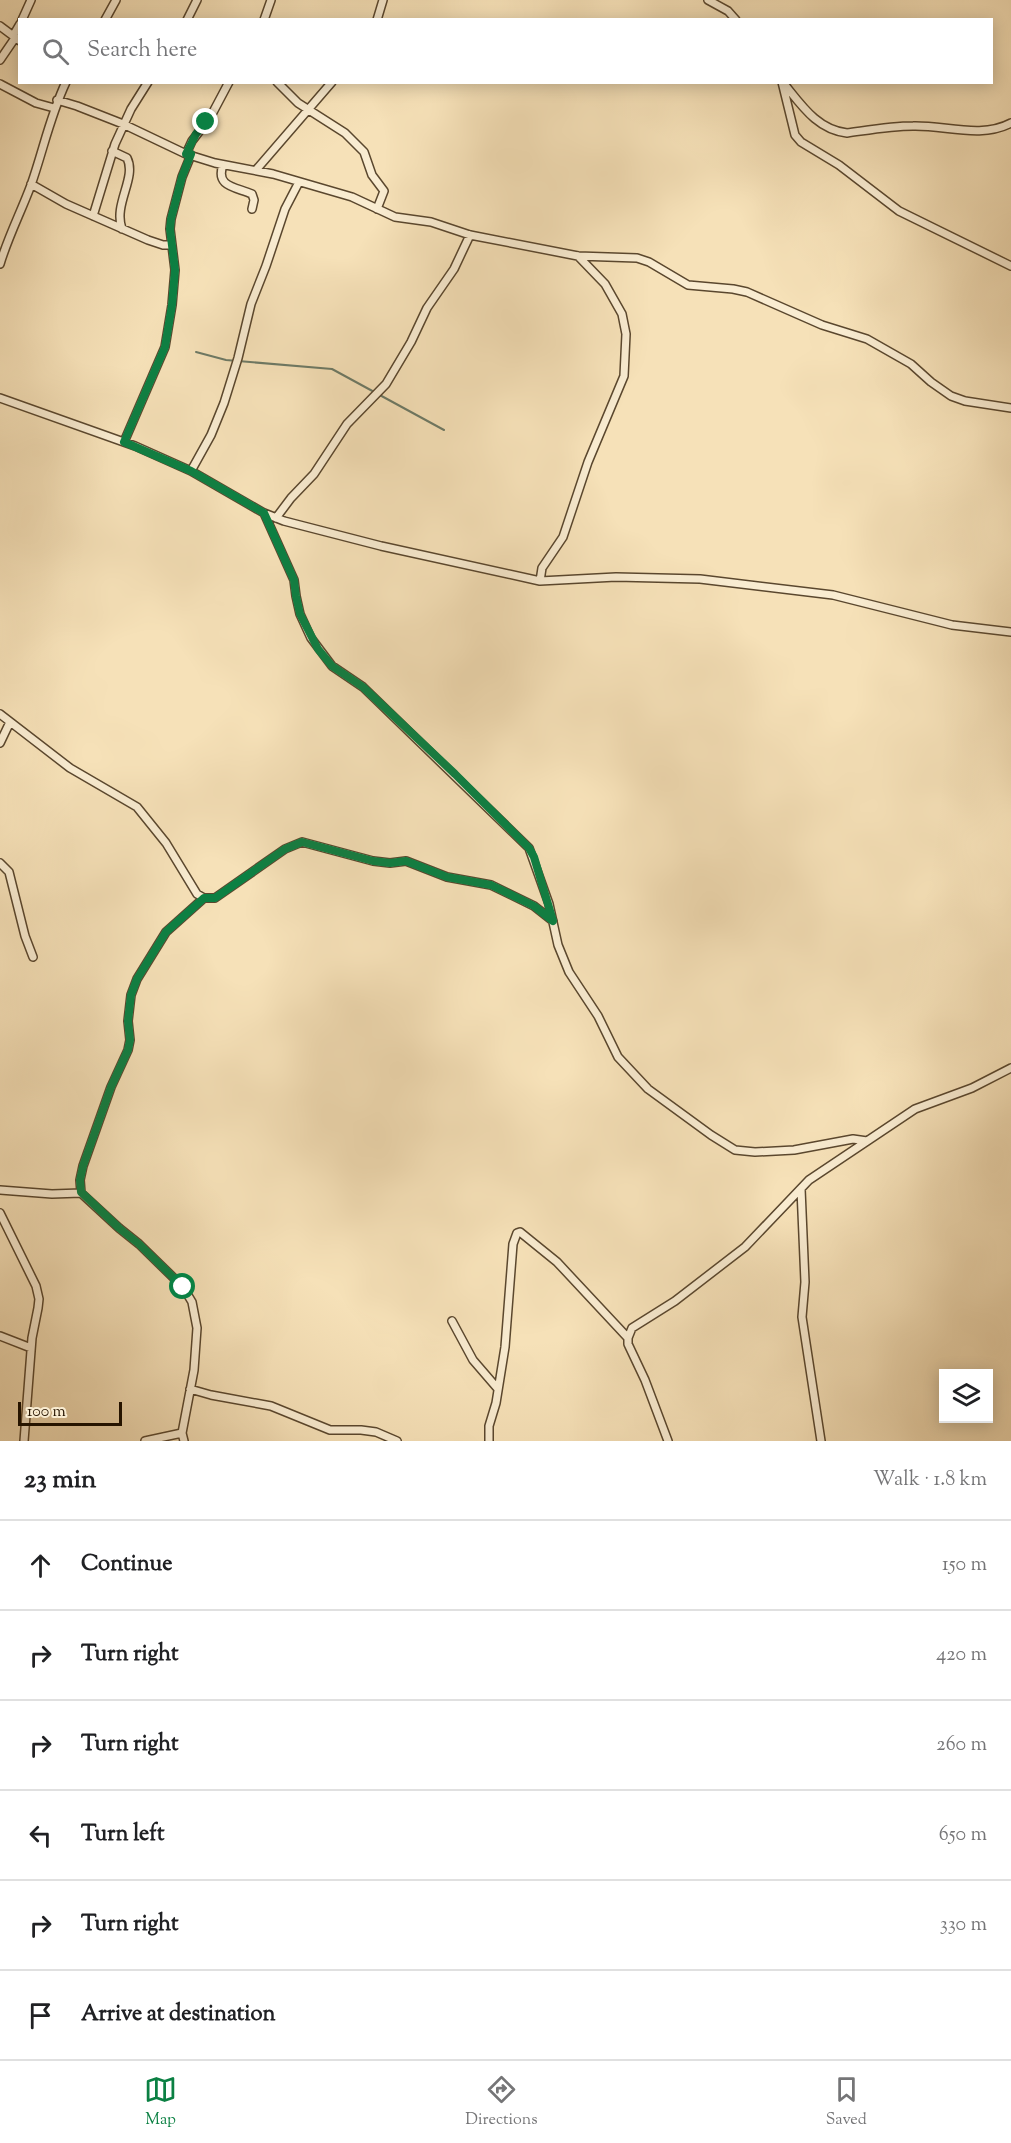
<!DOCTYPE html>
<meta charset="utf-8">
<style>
:root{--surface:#fff;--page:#f2f2f2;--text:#202124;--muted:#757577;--line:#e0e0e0;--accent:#0b8043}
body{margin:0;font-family:"Sorts Mill Goudy",serif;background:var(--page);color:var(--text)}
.controls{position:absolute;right:18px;bottom:18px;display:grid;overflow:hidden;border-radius:0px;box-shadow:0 3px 15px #0003}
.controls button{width:54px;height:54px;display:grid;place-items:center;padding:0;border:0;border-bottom:2px solid var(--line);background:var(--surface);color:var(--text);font:30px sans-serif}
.scale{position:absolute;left:18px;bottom:15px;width:104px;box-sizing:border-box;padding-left:6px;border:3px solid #261400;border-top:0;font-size:16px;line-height:21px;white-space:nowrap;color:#261400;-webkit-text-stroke:4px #f9ecd1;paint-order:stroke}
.stop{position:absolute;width:18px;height:18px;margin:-14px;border:4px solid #0b8043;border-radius:50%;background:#fff}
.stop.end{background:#0b8043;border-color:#fff;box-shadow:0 2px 6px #0008}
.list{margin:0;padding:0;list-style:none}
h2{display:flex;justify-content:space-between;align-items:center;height:78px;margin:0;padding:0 24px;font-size:26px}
h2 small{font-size:20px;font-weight:400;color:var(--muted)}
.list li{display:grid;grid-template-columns:39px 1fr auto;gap:18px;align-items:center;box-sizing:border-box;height:90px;padding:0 24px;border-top:2px solid var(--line)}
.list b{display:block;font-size:22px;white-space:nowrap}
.list em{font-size:20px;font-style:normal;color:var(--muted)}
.icon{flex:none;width:33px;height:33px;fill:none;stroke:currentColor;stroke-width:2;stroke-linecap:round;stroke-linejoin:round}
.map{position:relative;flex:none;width:1011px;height:1441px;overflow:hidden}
.search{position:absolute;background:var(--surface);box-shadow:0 3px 15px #0003;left:18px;right:18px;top:18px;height:66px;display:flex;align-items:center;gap:15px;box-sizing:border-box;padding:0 21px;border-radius:0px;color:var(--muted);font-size:22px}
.sheet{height:618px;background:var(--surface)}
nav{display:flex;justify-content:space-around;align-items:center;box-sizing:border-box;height:84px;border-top:2px solid var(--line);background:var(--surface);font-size:16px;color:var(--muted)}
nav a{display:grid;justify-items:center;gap:3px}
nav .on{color:var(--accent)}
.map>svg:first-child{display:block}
</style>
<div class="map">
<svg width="1011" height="1441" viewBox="0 0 1011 1441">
<rect width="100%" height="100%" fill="#f6e1b8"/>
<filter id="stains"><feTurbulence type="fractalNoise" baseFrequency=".00333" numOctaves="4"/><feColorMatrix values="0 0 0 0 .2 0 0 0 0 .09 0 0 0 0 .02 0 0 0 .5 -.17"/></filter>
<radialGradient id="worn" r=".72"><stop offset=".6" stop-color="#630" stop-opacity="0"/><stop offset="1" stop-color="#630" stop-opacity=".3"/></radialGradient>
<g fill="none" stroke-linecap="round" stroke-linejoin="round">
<!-- stream -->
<path stroke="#6d7a66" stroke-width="2" d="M196,352L226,360L332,369L444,430"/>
<defs>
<path id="minor" d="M708,0L728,11L736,20
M22,20L31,0
M105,20L116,0
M187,20L197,0
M264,20L271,0
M377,20L383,0
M0,26L20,41
M13,36L20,24
M0,60L15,38
M277,82L298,103L345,133L364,152L372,175L384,191L377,209
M782,82L795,135L801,142L839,165L899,211L1011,266
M0,84L36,103L54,108
M785,85C802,106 818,130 847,133C869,130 891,126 913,126C945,125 981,139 1011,123
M57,100L77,106L123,124L186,154L215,163L273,174L352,197L395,217L431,222L470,235L578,256L637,258L649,262L688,285L733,289L747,292L822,325L867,339L911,364L931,382L951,396L965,401L1011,408
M112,151L127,158C137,178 113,204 122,229
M186,154L192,141L211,116L229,82
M223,165C215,187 236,187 252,194L254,200L252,209
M256,170L332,82
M31,184L66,204L148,240L163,245H172
M93,216L115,144L131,109L148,82
M0,264C8,237 21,212 31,185C43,151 50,116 66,82
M0,398L135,446L191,471L264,513L284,521L381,546L540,581L616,577L700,579L833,595L952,625L1011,632
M124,442L165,347L172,305L175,270L170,229L171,219L182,177L191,155
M191,471L211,435L224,403L238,358L251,304L266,266L285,209L299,182
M264,513L294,580L296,596L300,614L311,638L332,666L363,687L529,848L549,904L558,945L569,972L598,1016L618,1057L648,1089L711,1135L735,1150L755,1152L794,1150L853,1139L867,1141
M276,518L291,498L314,474L347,424L386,384L411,342L427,308L454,269L470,235
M540,581L542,568L563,537L588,462L624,376L626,334L622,314L605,284L578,256
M0,714L70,768L137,807L166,843L197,894L204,898H215L285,849L302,842L373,861L390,863L406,861L447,877L491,885L534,906L553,921
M0,743L10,722
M0,863L9,872L25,936L33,957
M801,1189L805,1282L802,1317L821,1441
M0,1190L52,1194L81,1193L119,1228L139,1244L183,1287L192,1302L197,1328L194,1370L182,1433L184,1441
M81,1193L80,1180L83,1166L111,1087L128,1050L130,1040L128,1021L131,995L137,979L166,932L204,898
M0,1213L36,1286L39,1299L38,1308L32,1338L24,1441
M452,1321L473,1360L498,1389
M0,1336L31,1348
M190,1389L211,1395L271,1406L330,1430H361L376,1432L397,1441
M145,1441L182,1433
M489,1441V1426L496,1403L505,1347L513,1244L517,1233L520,1232L557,1262L628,1338
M668,1441L645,1380L628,1344V1338L632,1328L675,1301L745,1247L809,1180L915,1109L972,1088L1011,1068"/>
</defs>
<!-- minor casing -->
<use href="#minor" stroke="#5a472e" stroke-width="10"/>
<!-- minor -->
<use href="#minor" stroke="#f9ecd1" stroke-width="7"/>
</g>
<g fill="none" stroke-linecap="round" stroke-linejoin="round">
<!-- route -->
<path stroke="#0b8043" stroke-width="8" d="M183,1287L139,1244L119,1228L81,1192L80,1180L83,1166L111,1087L128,1050L130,1040L128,1021L131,995L137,979L166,932L204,898H215L285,849L302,842L373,861L390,863L406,861L447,877L491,885L534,906L553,921L534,857L529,848L455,774L363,687L332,666L318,649L300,614L296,596L294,580L264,513L191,471L124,442L165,347L172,305L175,270L170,229L171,219L182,177L191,154H186L196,134L206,122"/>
</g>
<rect width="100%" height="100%" filter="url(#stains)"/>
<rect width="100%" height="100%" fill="url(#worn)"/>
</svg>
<div class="controls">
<button><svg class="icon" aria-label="layers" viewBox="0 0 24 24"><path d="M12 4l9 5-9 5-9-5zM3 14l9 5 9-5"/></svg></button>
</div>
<div class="scale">100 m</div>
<div class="stop" style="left:183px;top:1287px"></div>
<div class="stop end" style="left:206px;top:122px"></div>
<div class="search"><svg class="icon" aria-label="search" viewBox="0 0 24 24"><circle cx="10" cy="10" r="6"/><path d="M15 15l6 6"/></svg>Search here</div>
</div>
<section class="sheet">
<h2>23 min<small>Walk · 1.8 km</small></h2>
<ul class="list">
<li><svg class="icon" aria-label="ahead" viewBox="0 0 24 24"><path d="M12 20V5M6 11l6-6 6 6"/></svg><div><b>Continue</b></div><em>150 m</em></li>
<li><svg class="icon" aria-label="right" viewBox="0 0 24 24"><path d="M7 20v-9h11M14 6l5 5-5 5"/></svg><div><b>Turn right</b></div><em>420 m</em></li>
<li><svg class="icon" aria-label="right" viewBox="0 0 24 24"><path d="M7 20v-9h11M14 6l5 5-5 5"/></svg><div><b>Turn right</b></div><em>260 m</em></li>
<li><svg class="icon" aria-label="left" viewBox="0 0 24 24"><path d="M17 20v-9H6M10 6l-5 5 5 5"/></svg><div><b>Turn left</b></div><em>650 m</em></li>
<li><svg class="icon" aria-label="right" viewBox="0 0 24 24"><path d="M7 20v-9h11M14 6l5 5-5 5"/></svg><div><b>Turn right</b></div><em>330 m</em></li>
<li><svg class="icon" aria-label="arrive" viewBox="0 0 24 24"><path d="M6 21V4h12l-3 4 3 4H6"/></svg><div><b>Arrive at destination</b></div></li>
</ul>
</section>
<nav>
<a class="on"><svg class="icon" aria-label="map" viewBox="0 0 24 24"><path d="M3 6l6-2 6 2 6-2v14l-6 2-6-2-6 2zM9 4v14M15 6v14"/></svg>Map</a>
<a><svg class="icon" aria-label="directions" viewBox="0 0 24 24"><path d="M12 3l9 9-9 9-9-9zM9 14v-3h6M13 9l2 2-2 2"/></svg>Directions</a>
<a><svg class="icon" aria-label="saved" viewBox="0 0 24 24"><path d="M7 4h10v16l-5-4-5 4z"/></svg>Saved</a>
</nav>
